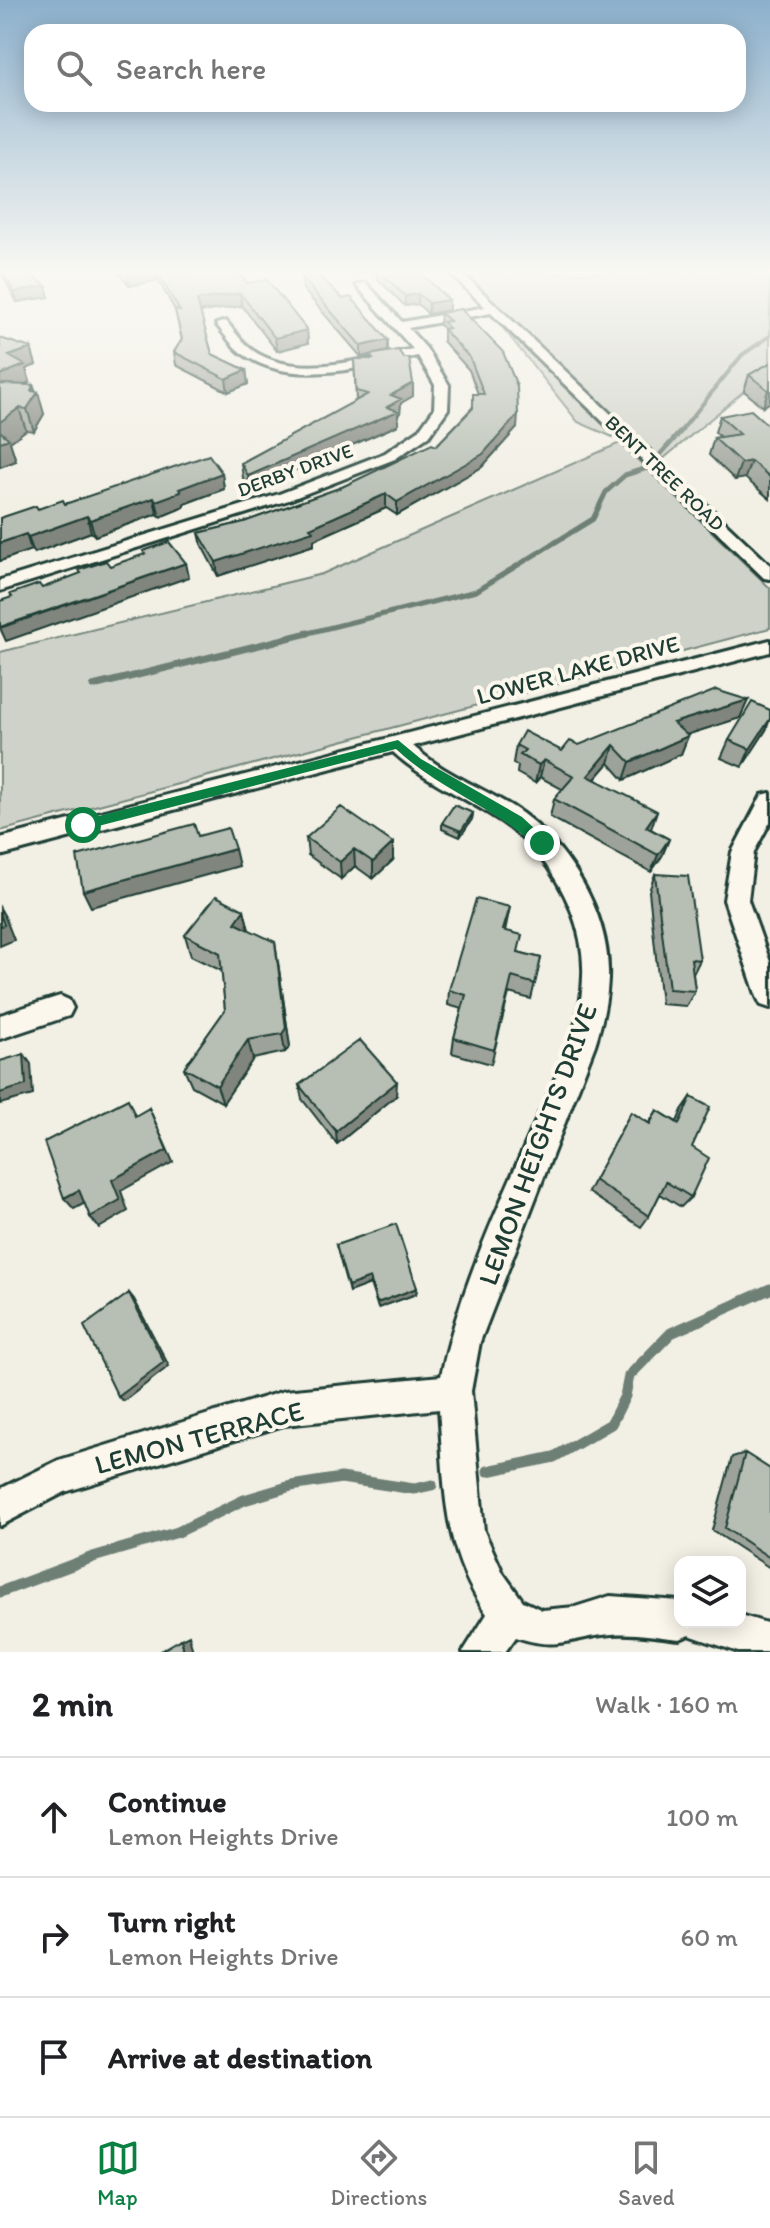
<!DOCTYPE html>
<meta charset="utf-8">
<style>
:root{--surface:#fff;--page:#f2f2f2;--text:#202124;--muted:#757577;--line:#e0e0e0;--accent:#0b8043}
body{margin:0;font-family:Itim,sans-serif;background:var(--page);color:var(--text)}
.controls{position:absolute;right:24px;bottom:24px;display:grid;overflow:hidden;border-radius:16px;box-shadow:0 4px 20px #0003}
.controls button{width:72px;height:72px;display:grid;place-items:center;padding:0;border:0;border-bottom:2px solid var(--line);background:var(--surface);color:var(--text);font:40px sans-serif}
.stop{position:absolute;width:24px;height:24px;margin:-18px;border:6px solid #0b8043;border-radius:50%;background:#fff}
.stop.end{background:#0b8043;border-color:#fff;box-shadow:0 2px 8px #0008}
.list{margin:0;padding:0;list-style:none}
h2{display:flex;justify-content:space-between;align-items:center;height:104px;margin:0;padding:0 32px;font-size:34px}
h2 small{font-size:26px;font-weight:400;color:var(--muted)}
.list li{display:grid;grid-template-columns:52px 1fr auto;gap:24px;align-items:center;box-sizing:border-box;height:120px;padding:0 32px;border-top:2px solid var(--line)}
.list b{display:block;font-size:30px;white-space:nowrap}
.list p{margin:0;font-size:26px;white-space:nowrap;color:var(--muted)}
.list em{font-size:26px;font-style:normal;color:var(--muted)}
.icon{flex:none;width:44px;height:44px;fill:none;stroke:currentColor;stroke-width:2;stroke-linecap:round;stroke-linejoin:round}
.map{position:relative;flex:none;width:770px;height:1652px;overflow:hidden}
.search{position:absolute;background:var(--surface);box-shadow:0 4px 20px #0003;left:24px;right:24px;top:24px;height:88px;display:flex;align-items:center;gap:20px;box-sizing:border-box;padding:0 28px;border-radius:24px;color:var(--muted);font-size:30px}
.sheet{height:464px;background:var(--surface)}
nav{display:flex;justify-content:space-around;align-items:center;box-sizing:border-box;height:112px;border-top:2px solid var(--line);background:var(--surface);font-size:22px;color:var(--muted)}
nav a{display:grid;justify-items:center;gap:4px}
nav .on{color:var(--accent)}
.map>svg:first-child{display:block}
</style>
<div class="map">
<svg width="770" height="1652" viewBox="0 0 770 1652">
<rect width="100%" height="100%" fill="#f2f0e5"/>
<filter id="ink" filterUnits="userSpaceOnUse"><feTurbulence type="fractalNoise" baseFrequency=".0125" numOctaves="2"/><feDisplacementMap in="SourceGraphic" scale="16" xChannelSelector="R" yChannelSelector="G"/><feConvolveMatrix kernelMatrix="1 2 1 2 8 2 1 2 1" color-interpolation-filters="sRGB"/></filter>
<g filter="url(#ink)">
<!-- green -->
<path fill="#cfd2c8" stroke="#77887e" stroke-width="2" d="M459,273H770V369L663,459L578,422Z
M620,443L770,588V628L0,831V652L322,574Z"/>
<g fill="none" stroke-linecap="round" stroke-linejoin="round">
<!-- stream-far3 -->
<path stroke="#6e7f75" stroke-width="4" d="M680,432L742,355L770,336"/>
<!-- stream-far2 -->
<path stroke="#6e7f75" stroke-width="5" d="M659,456L682,430
M300,635L476,591L593,519L606,492L625,475L647,468"/>
<!-- stream-far1 -->
<path stroke="#6e7f75" stroke-width="7" d="M93,686L308,633"/>
<!-- stream -->
<path stroke="#6e7f75" stroke-width="11" d="M488,1471L554,1457L611,1424L625,1396L629,1376L671,1333L770,1289
M0,1592L93,1557L178,1532L244,1500L291,1486L341,1478L414,1489L432,1485"/>
<defs>
<path id="street" d="M450,273H462L770,565V579L764,578L491,313L408,328L426,348L449,385L448,409L429,436L395,459L289,500L0,591V580L279,494L385,453L419,430L434,409L435,385L418,356C365,366 295,388 246,356C234,349 225,335 216,324L226,321C234,331 242,342 252,350C296,381 365,358 413,349L356,285L366,283L402,322L485,307Z
M770,640V652L413,746C442,773 481,787 513,807C567,842 611,913 608,979C607,1002 602,1023 595,1045L480,1342L471,1391L484,1531L503,1573L523,1601L542,1610L575,1607L610,1596L680,1601V1622H740V1615L770,1624V1652H738L689,1635L680,1639C658,1637 634,1632 612,1634C571,1637 560,1652 516,1637L505,1652H463L487,1614C441,1548 445,1485 439,1409L284,1425L65,1492L0,1526V1489L59,1460L284,1391L441,1376C459,1290 499,1205 534,1125C555,1078 582,1029 583,976C585,931 565,887 537,853C498,807 436,792 393,752L0,856V838Z
M770,793V822L754,852L748,900L770,962V1008L761,1005L757,997L724,900L732,852L762,795Z
M60,996L69,1000L73,1008L69,1016L0,1039V1015Z"/>
</defs>
<!-- street casing -->
<use href="#street" stroke="#1f3d34" stroke-width="6"/>
<!-- street -->
<use href="#street" fill="#fbf7ec" fill-rule="evenodd"/>
</g>
<!-- wall -->
<path fill="#9da39a" stroke="#1f3d34" stroke-width="2" d="M1,273H29L49,297L17,302Z
M119,273H239L247,283L307,330L308,343L277,351L242,306L200,312L212,354L246,370L248,384L228,392L176,365L174,352L182,340L175,310L158,280L130,286Z
M336,273H381L449,300V310L428,314L418,304L405,306L377,278V273L336,274Z
M302,278L388,351L361,357L303,289Z
M461,309L517,428L482,467L397,515L386,508L314,540V545L218,576L202,546L199,533L244,522L342,487L436,446L472,408L478,394L469,370L443,341V328L440,325L441,313Z
M31,348L36,365L26,369L30,382L23,385H33L44,414L34,431L26,430L10,442L16,461L0,467Z
M370,355L413,383V396L401,403L400,413L398,414V425L249,490L243,478L241,463L356,401L354,359H370Z
M770,363V402L763,407L744,391L749,375Z
M720,416L770,427V499L745,478L735,480L709,455L714,438L720,437L715,432Z
M222,473L224,489L184,504V507L160,517L157,514L95,536L91,532L34,553L31,550L0,561V518L38,509Z
M748,700L740,718L686,735L688,736L681,754L624,780L609,763L595,779L651,829L669,839L662,856L651,872L550,817L554,799L562,789L540,777L535,783L517,773L518,766L513,763L516,745L562,751Z
M766,730L742,767L721,758L729,740Z
M473,813L472,819L460,837L442,829V823Z
M306,838L393,860L373,879L355,866L341,879L308,855Z
M655,874L700,960L693,974L695,991L686,1006L661,1004L649,891Z
M510,907L505,931L518,952L541,958L531,999L509,993L491,1064L452,1053L454,1038L462,1009L448,1005L449,990Z
M244,910L249,930L278,962L290,1047L285,1052L253,1059L223,1103L192,1086L184,1068L225,1010L222,971L191,956L185,935Z
M299,1085L396,1096L337,1144L302,1099Z
M691,1097L692,1147L691,1197L681,1207L660,1194L649,1216L641,1227L588,1192L631,1112L649,1123L657,1110L677,1122L682,1110Z
M336,1245L417,1288L416,1294L378,1308L370,1284L349,1292Z
M745,1453L770,1469V1568L712,1530L732,1457Z"/>
<!-- shaded-wall -->
<path fill="#80857d" stroke="#1f3d34" stroke-width="2" d="M132,273H156L158,280L130,286L127,274Z
M46,286L49,297L17,302L14,292Z
M240,293L242,306L199,312L197,300Z
M418,294V304L405,306V296Z
M449,300V310L428,314L429,303Z
M307,330L308,343L277,351L275,338Z
M388,340V351L361,357V346Z
M31,348L36,365L26,369L30,382L0,394V375L9,356Z
M246,370L248,384L228,392L226,379Z
M413,383V396L401,403L400,413L398,414V425L249,490L248,476L387,407L391,395Z
M33,385L36,395L38,392L44,414L34,431L27,409Z
M770,389V402L763,407L768,390Z
M19,408L26,430L10,442L16,461L0,467V422Z
M518,415L517,428L482,467L397,515V502Z
M751,461L745,478L735,480L741,463Z
M222,473L224,489L184,504V507L160,517L156,501L179,489Z
M386,494V508L314,540V545L218,576L216,562L310,528Z
M154,498L157,514L95,536L90,520Z
M87,516L91,532L34,553L28,537Z
M26,534L31,550L0,561V543Z
M186,563L189,577L6,641L0,628Z
M748,700L740,718L667,741L673,723Z
M770,719L766,730L742,767L750,749Z
M688,736L681,754L624,780L630,762Z
M614,745L609,763L583,793L588,776Z
M544,760L540,777L535,783L539,765Z
M657,811L651,829L640,844L646,827Z
M473,813L472,819L460,837L461,831Z
M669,839L662,856L651,872L658,855Z
M393,843V860L373,879V862Z
M235,849L239,866L91,907L83,891Z
M354,849L355,866L341,879L340,862Z
M0,908L5,917L14,940L0,946Z
M244,910L249,931L235,923Z
M275,942L290,1047L285,1052L282,1034Z
M248,1040L253,1059L223,1103L217,1086Z
M24,1054L31,1064L33,1095L0,1104V1093Z
M397,1082L396,1096L337,1144L336,1131Z
M149,1108L173,1162L121,1191L128,1211L99,1228L90,1217Z
M79,1190L89,1201L74,1209L64,1198Z
M370,1278V1284L349,1292L348,1286Z
M417,1288L416,1294L378,1308L377,1303Z
M129,1293L134,1299L169,1366L124,1401L118,1397Z
M189,1635L193,1652H184L181,1639Z"/>
<!-- building -->
<path fill="#b7beb3" stroke="#1f3d34" stroke-width="2" d="M3,273H29L46,286L14,292Z
M158,273H239L247,283L267,280L307,330L275,338L240,293L197,300L212,354L246,370L226,379L174,352L182,339L175,310L180,311Z
M308,273H317L343,299L351,297L388,340L361,346L302,278Z
M381,273H421L449,300L429,303L418,294L405,296Z
M461,309L503,352L517,386L518,415L483,454L397,502L386,494L310,528L313,531L216,562L199,533L244,522L342,487L432,444L436,446L473,408V394H484L470,358L443,329L449,328L443,322L450,321L441,313Z
M0,338L31,348L9,356L25,365L0,375Z
M398,350L404,358H409L413,383L391,395L401,399L387,407L398,411L248,476L241,463L368,394L356,391L354,359H373L370,355Z
M770,363V389L768,390L749,375Z
M0,384L33,385L31,391L38,392L27,409L19,408L0,422Z
M751,410L770,427V477L751,461L741,463L714,438L740,434L720,416Z
M0,431L9,439L0,442Z
M209,455L222,473L179,489L181,492L156,501L154,498L90,520L87,516L28,537L26,534L0,543V518L36,506L38,509L63,500L65,504Z
M169,542L186,563L0,627V601L12,597L10,594L39,584L42,588L81,573L79,570L106,561L110,566L145,554L143,551Z
M716,690L748,700L673,723L688,736L630,762L614,745L588,776L657,811L646,827L669,839L658,855L554,799L574,776L544,760L539,765L520,755L525,750L516,745L524,731L562,751L570,741L579,745Z
M752,702L770,710V719L750,749L729,740Z
M454,805L473,813L461,831L442,823Z
M341,807L393,843L373,862L354,849L340,862L306,838Z
M194,824L198,836L228,828L235,849L83,891L77,856Z
M655,874L688,876L700,960L691,959L695,991L669,989Z
M216,896L244,910L235,923L275,942L286,1028L282,1034L248,1040L217,1086L184,1068L225,1010L220,953L185,935Z
M476,899L510,907L503,930L522,935L518,952L541,958L535,984L512,977L494,1050L454,1038L466,995L449,990Z
M0,913L4,925L0,926Z
M360,1040L397,1082L336,1131L299,1085Z
M24,1054L26,1085L0,1093V1061Z
M691,1097L710,1107L692,1147L709,1158L691,1197L666,1182L649,1216L594,1180L631,1112L650,1124L657,1110L679,1124Z
M128,1099L135,1116L149,1108L167,1150L112,1180L120,1200L90,1217L79,1190L64,1198L44,1142Z
M396,1224L417,1288L377,1303L370,1278L348,1286L336,1245Z
M129,1293L164,1362L118,1397L84,1326Z
M745,1453L770,1469V1558L725,1528Z
M181,1639L184,1652H159Z"/>
</g>
<!-- sky -->
<linearGradient id="sky" x2="0" y2="1"><stop stop-color="#8cb0cc"/><stop offset="0.54" stop-color="#f9f8f3"/><stop offset="1" stop-color="#f9f8f3" stop-opacity="0"/></linearGradient>
<rect width="770" height="504" fill="url(#sky)"/>
<!-- route -->
<path fill="#0b8043" d="M398,740L421,759L522,817L547,840V847H537C495,807 438,789 396,749L83,830L77,825L83,820Z"/>
<g text-anchor="middle" stroke-width="8" stroke-linejoin="round" paint-order="stroke">
<!-- far-street labels -->
<g font-size="20" fill="#1f3d34" stroke="#fbf7ec">
<text transform="translate(295 470) rotate(-20)" y="7">DERBY DRIVE</text>
<text transform="translate(665 473) rotate(44)" y="7">BENT TREE ROAD</text>
</g>
<!-- street labels -->
<g font-size="24" fill="#1f3d34" stroke="#fbf7ec">
<text transform="translate(578 670) rotate(-15)" y="8">LOWER LAKE DRIVE</text>
</g>
<!-- near-street labels -->
<g font-size="28" fill="#1f3d34" stroke="#fbf7ec">
<text transform="translate(537 1144) rotate(-70)" y="10">LEMON HEIGHTS DRIVE</text>
<text transform="translate(199 1437) rotate(-15)" y="10">LEMON TERRACE</text>
</g>
</g>
</svg>
<div class="controls">
<button><svg class="icon" aria-label="layers" viewBox="0 0 24 24"><path d="M12 4l9 5-9 5-9-5zM3 14l9 5 9-5"/></svg></button>
</div>
<div class="stop" style="left:83px;top:825px"></div>
<div class="stop end" style="left:542px;top:843px"></div>
<div class="search"><svg class="icon" aria-label="search" viewBox="0 0 24 24"><circle cx="10" cy="10" r="6"/><path d="M15 15l6 6"/></svg>Search here</div>
</div>
<section class="sheet">
<h2>2 min<small>Walk · 160 m</small></h2>
<ul class="list">
<li><svg class="icon" aria-label="ahead" viewBox="0 0 24 24"><path d="M12 20V5M6 11l6-6 6 6"/></svg><div><b>Continue</b><p>Lemon Heights Drive</p></div><em>100 m</em></li>
<li><svg class="icon" aria-label="right" viewBox="0 0 24 24"><path d="M7 20v-9h11M14 6l5 5-5 5"/></svg><div><b>Turn right</b><p>Lemon Heights Drive</p></div><em>60 m</em></li>
<li><svg class="icon" aria-label="arrive" viewBox="0 0 24 24"><path d="M6 21V4h12l-3 4 3 4H6"/></svg><div><b>Arrive at destination</b></div></li>
</ul>
</section>
<nav>
<a class="on"><svg class="icon" aria-label="map" viewBox="0 0 24 24"><path d="M3 6l6-2 6 2 6-2v14l-6 2-6-2-6 2zM9 4v14M15 6v14"/></svg>Map</a>
<a><svg class="icon" aria-label="directions" viewBox="0 0 24 24"><path d="M12 3l9 9-9 9-9-9zM9 14v-3h6M13 9l2 2-2 2"/></svg>Directions</a>
<a><svg class="icon" aria-label="saved" viewBox="0 0 24 24"><path d="M7 4h10v16l-5-4-5 4z"/></svg>Saved</a>
</nav>
